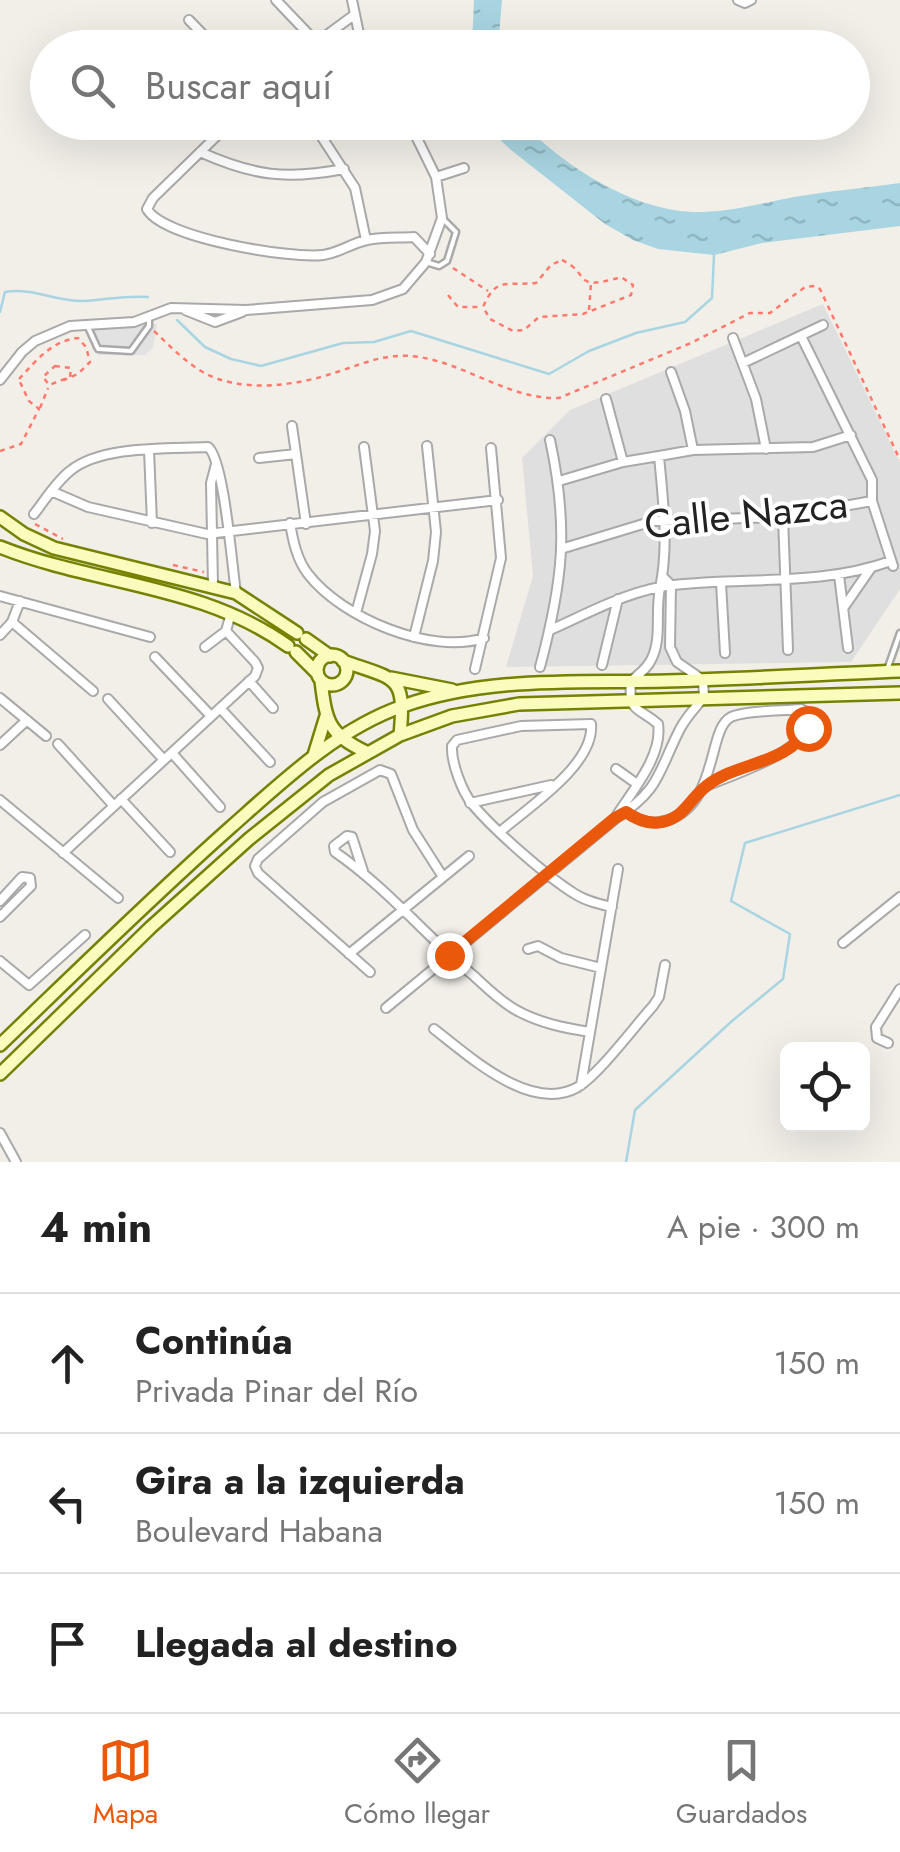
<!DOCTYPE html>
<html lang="es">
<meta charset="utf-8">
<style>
:root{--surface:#fff;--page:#f6f6f6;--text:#222;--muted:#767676;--line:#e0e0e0;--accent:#ea580c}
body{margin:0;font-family:Jost,sans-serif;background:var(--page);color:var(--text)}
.controls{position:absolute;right:30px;bottom:30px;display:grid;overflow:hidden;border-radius:15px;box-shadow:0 10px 40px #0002}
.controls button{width:90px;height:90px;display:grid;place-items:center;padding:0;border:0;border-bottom:2px solid var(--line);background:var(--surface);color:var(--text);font:50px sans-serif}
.stop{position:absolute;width:30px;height:30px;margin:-22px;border:8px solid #ea580c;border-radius:50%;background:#fff}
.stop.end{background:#ea580c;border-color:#fff;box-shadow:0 2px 10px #0008}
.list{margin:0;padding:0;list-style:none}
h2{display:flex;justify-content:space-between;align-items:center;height:130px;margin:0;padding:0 40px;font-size:42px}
h2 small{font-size:32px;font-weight:400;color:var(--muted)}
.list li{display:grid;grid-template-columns:65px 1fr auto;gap:30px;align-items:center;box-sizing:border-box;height:140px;padding:0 40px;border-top:2px solid var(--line)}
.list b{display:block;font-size:38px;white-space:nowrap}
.list p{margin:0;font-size:32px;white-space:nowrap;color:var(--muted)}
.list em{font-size:32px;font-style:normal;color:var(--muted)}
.icon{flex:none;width:55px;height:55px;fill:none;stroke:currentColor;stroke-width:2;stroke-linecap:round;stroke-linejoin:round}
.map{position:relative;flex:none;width:900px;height:1162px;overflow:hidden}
.search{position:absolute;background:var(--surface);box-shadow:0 10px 40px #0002;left:30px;right:30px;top:30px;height:110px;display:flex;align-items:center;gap:25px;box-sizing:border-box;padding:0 35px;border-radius:55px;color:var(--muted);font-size:38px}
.sheet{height:550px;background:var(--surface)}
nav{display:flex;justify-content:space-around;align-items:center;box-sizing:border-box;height:140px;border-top:2px solid var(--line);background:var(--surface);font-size:28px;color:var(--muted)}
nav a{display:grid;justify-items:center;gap:5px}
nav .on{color:var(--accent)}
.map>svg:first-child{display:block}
</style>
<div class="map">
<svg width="900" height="1162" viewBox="0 0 900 1162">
<defs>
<pattern id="water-ripples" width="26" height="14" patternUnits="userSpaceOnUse" patternTransform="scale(2.5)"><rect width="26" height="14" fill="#a8d5e1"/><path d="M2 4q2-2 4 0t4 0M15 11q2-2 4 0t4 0" fill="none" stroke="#90b7c1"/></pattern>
</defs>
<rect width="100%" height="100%" fill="#f2efe9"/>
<!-- residential -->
<path fill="#e0dfdf" d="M823,304L900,463V589L851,662L506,667L533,576L522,458L570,410Z"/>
<!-- parking -->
<path fill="#e2e2e2" d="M86,324H157L153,348L145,355H99Z"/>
<!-- water -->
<path fill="url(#water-ripples)" d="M474,0H502L498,47H472Z
M482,123H522C567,168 637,214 703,212C734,211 763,203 794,197C829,191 865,188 900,183V226L762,243L714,255L658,249L633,240L605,224L511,150Z"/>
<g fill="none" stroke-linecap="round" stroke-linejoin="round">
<!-- stream -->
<path stroke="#a8d5e1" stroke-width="2.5" d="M0,312L5,292C33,287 56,302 84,301C106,300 125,295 148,297
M177,320L205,347L231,359L261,366L343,343L374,342L411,331L549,374L589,351L636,333L685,322L712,298L714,255
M626,1162L635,1110L732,1021L783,979L790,934L731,901L745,843L900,795"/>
<defs>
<path id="lane" d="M426,262L439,266L447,261L456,232L442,218
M87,325L98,349L131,351L149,326V317
M888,667L900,633"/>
<path id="street" d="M276,0L315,41
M352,0L362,48
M738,0L745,3L751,0
M189,20L216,48
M309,48L354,15
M231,122L153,198L147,209C163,238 290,259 323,255C339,253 352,243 367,240C382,237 399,238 414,237L430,254
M312,122L355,188L366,240
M200,152C254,176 286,180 344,169
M436,177L464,168
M185,310L215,322L242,312
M801,336L872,480V501L893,566
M733,338L756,399L766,449
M743,363L823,325
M671,372L685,411L693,450
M0,380L22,352L35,341L70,326L134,322L171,308L246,310L372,300L403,289L426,262L442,218L436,177L409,122
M606,399L623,462
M292,426L306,524
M149,450L152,523
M259,458L296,454
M559,481L623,462L659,456L693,450L813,447L851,435
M51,491L88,507L207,534L498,500
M34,514C45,500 56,482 70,471C101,445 169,449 208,447C224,459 232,566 236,593
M783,517L788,650
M290,523C293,541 297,560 308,574C342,618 430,655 484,638
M564,548L653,521L783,517L872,501
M839,575L848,648
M721,583L725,653
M213,585L211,483L216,464
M0,596L150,637
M844,607L871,568
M356,613L372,554L375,531L364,447
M12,622L93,691
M550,630C589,613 631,589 674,585C747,577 821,586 891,561
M0,635L12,622L20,601
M414,637L433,561L436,532L427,446
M205,647L226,631L231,613
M155,657L211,716
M602,665L618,599
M540,667C563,581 569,528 550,440
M475,669L501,558L491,448
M249,681L273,708
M0,698L46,736
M108,699L164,760
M220,708L270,762
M58,744L114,806
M0,745L27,720
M172,753L220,807
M616,769L637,784
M121,799L170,852
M0,800L118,898
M470,803L551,785
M624,810C637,821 651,826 668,820C719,803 707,729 731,717C746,710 783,711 801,709L807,712C819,750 732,774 704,787
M617,815C633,790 663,755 658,724C638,706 628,714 631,681C639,674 648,668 652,658C662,637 655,611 660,588C669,545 663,500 659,456
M501,831C529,807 595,764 591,724L521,726L457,740L452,746C451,762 462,792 473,805C494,830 546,876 575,894C586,901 599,904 612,907
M63,853L255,676L258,668L255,662L226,631
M363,871L352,837L347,836L334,846L335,852C387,888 426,936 474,976C487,988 501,1002 516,1010C539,1023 565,1028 590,1032
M0,901L22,877L30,878
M0,917L31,886L30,878
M843,943L900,897
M528,949L538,946L561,958L601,968
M349,954L469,856
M0,961L29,985L85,935
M370,972L258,873L255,866L258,859L323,802L380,770L391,774L413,830L443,877
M386,1008L615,819C661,789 657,774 680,729C686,717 696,707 704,697L703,680L677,662L670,647L671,585L664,578
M434,1029C469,1056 531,1114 578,1087C600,1073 634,1027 653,1006L659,997L665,965
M888,1043L877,1038L876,1027L900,989
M581,1085L618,869
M0,1133L16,1162"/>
<path id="secondary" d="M0,517L24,534L54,548L236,593L297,633
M0,547C95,585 202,584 288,646
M306,639L330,656
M296,652L317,673
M317 670a15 15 0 1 1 30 0a15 15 0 1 1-30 0Z
M343,661C396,680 406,674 400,735
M391,678L452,690
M321,681C326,721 328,734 366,752
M314,755L326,716
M0,1045C76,972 152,897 231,827C283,781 337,729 403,706C487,676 578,683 666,681C744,679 822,674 900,671
M0,1074L151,927L249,839L329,775L400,735L452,716L519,704L900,693"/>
</defs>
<!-- lane casing -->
<use href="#lane" stroke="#a9a9a9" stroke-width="9"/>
<!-- street casing -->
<use href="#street" stroke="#a9a9a9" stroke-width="12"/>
<!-- secondary casing -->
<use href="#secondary" stroke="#758200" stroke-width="16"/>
<!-- path -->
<path stroke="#ff7a6d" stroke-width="2.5" stroke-dasharray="5 5" stroke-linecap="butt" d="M562,260C592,274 571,292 621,277L633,285L631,295L583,314L539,317L524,330L513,331L490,319L483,307C496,276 507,286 536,283L551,265Z
M453,268L488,291
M448,295L458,307H480
M589,310L591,283
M154,331C169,345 183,360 201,371C239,394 296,386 337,372C365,363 387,352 419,357C466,364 511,400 559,398L691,343L750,313H770L805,287L815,286L820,289L900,460
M55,366L71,368L70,377L49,385L43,377Z
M19,379C37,360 51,341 78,338L86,347L90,362L78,374L64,380
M40,408L48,388
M0,451L21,444L39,409L29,401L19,380
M35,524L63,539
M173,565L204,572"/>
<!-- lane -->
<use href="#lane" stroke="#fff" stroke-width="4"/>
<!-- street -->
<use href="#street" stroke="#fff" stroke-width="8"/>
<!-- secondary -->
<use href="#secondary" stroke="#fafcbd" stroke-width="11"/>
</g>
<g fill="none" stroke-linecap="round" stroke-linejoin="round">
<!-- route -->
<path stroke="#ea580c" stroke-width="12" d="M449,955L615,818L626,812C636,819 648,825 662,822C683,818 688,802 703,789C731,762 788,766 808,728"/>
</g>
<g text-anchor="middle" stroke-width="8" stroke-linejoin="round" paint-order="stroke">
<!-- street labels -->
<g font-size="40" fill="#222" stroke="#fff">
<text transform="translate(746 514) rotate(-6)" y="14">Calle Nazca</text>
</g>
</g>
</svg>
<div class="controls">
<button><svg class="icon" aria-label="locate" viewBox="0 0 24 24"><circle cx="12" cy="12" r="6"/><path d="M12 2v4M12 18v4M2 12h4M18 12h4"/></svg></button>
</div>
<div class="stop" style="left:808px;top:728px"></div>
<div class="stop end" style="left:449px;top:955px"></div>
<div class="search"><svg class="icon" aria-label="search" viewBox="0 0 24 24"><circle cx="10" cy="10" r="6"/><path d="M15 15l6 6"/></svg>Buscar aquí</div>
</div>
<section class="sheet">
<h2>4 min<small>A pie · 300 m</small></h2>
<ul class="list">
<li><svg class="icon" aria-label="ahead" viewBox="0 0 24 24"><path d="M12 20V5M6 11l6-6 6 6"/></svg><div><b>Continúa</b><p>Privada Pinar del Río</p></div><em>150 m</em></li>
<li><svg class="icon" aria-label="left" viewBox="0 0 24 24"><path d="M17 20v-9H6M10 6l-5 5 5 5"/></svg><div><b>Gira a la izquierda</b><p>Boulevard Habana</p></div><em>150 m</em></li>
<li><svg class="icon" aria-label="arrive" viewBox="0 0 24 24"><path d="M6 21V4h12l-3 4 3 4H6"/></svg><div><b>Llegada al destino</b></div></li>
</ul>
</section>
<nav>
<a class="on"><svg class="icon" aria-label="map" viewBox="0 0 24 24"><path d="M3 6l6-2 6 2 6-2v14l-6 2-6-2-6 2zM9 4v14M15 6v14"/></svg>Mapa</a>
<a><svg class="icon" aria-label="directions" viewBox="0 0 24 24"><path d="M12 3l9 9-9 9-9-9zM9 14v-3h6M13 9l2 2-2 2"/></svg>Cómo llegar</a>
<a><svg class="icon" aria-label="saved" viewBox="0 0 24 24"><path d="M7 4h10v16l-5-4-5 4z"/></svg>Guardados</a>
</nav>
